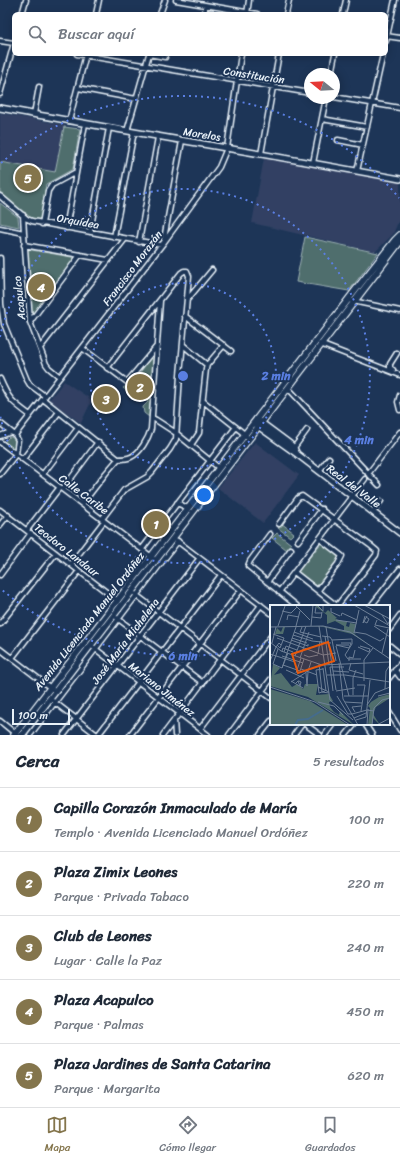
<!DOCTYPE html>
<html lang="es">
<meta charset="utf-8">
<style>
:root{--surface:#fff;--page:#f2f2f3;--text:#1f2937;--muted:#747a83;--line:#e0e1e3;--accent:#84754c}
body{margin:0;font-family:Sriracha,sans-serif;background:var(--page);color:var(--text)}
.compass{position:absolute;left:304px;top:68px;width:36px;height:36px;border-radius:50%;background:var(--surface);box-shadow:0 2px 10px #0003;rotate:288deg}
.scale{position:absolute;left:12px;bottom:10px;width:58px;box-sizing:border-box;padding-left:4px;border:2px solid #e8f1f8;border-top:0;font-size:11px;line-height:14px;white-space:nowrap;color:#e8f1f8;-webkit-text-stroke:3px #1d3557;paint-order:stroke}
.you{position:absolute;left:204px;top:495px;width:14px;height:14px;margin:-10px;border:3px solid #fff;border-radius:50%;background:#1a73e8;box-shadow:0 0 0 6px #1a73e833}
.badge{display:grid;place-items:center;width:26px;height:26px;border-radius:50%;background:var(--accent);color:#fff;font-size:13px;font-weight:700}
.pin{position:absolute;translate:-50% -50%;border:2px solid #fff;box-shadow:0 1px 4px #0006}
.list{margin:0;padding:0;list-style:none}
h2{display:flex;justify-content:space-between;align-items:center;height:52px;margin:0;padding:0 16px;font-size:17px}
h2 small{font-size:13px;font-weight:400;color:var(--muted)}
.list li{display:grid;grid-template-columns:26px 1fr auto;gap:12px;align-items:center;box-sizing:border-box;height:64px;padding:0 16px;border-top:1px solid var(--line)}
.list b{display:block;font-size:15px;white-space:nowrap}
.list p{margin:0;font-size:13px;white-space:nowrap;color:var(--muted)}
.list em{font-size:13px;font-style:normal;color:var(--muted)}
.icon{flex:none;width:22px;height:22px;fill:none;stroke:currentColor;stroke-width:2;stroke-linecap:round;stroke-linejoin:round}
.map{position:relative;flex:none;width:400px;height:735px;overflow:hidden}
.search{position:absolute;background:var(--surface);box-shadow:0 2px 10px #0003;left:12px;right:12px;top:12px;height:44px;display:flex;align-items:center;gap:10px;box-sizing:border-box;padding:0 14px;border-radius:6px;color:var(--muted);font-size:15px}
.sheet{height:372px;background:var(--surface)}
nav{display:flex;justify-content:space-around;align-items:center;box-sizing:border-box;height:56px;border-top:1px solid var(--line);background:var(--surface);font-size:11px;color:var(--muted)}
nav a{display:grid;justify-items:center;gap:2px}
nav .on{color:var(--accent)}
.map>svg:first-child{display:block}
</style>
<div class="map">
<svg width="400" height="735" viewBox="0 0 400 735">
<rect width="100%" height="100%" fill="#1d3557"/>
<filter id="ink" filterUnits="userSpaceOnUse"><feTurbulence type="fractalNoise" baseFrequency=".025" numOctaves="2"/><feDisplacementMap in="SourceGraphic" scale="8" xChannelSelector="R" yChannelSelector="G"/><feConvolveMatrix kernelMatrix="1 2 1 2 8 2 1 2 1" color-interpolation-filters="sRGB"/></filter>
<g filter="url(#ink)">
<!-- built -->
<path fill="#304163" d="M0,113L65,125L56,172L0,162Z
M264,158L400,182V218L393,234L375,252L252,223Z
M64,381L92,400L81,423L49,400Z
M255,442L299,475L263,523L218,488Z"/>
<!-- green -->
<path fill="#506e6d" stroke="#9cb0b2" d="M64,127L80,129L73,169L46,184L40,222L28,218L0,194V162L55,172Z
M0,203L18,217L19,227L0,223Z
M305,237L378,253L349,291L296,282Z
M26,249L77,258L31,316Z
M152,356H154L149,417L144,413L143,407L148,402L143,397L138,400L123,388L126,386L129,388Z
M9,437H11L15,440L14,450L4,442Z
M281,523L294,533L290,537L278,528Z
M277,533L291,544L287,550L272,538Z
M322,542L340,557L317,586L298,572Z"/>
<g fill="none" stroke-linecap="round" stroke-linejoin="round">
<defs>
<path id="minor" d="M176,0L257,14
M22,14L26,0
M96,14L99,0
M160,14L165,0
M205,14V5
M247,14L249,0
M286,14L289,0
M343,14L346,0
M386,36L400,38
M0,41L14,43
M386,41L395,0
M77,54L310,93
M149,54L165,57
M331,74L335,54
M78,88L136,99
M0,94L14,43
M334,97L400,108
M34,114L39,87
M322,119L367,127
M69,121L86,54
M127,131L149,54
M338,140L363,145
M261,154L279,54
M313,163L326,98
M357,171L383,54
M0,196L27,219L32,221L161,245
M42,224L48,191L52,185L76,172
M0,228L24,233L23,215
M66,228L85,124
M90,232L109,128
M24,233L30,322L46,364L49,368L60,377
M114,237L134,132
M164,239L182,141
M139,242L158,137
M24,245L108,260
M0,258L1,304L4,324L27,380L30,385L45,396
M187,300L212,270
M348,300L400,311
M185,316L231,351
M30,322L80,255
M320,344L400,375
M183,345L207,365
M40,348L125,239
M82,348L127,382L157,346
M393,370L390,368V364L397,353
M0,379C9,400 12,402 30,415
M288,388L379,485
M400,395L398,402L400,410
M43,399L118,459C123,459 127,459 131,457C140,453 148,439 151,429L160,301
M203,401L242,432L246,436
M152,418L156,420L176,433L219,468
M0,423L15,435
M0,436L11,432
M0,442L153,558
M191,445L199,433L206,369L207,365L224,345
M293,449L307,430
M23,459L59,412
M319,471L329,458
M0,474L16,454L18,440L15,435L164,242L219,167L227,148L241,54
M43,474L78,428
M368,474L400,432
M63,489L98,442
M177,503L188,508
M82,504L106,473L118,459
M0,510L118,601
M373,512L381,501
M102,519L124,490L147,477L152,472L170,449L176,439L180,375L189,276L187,271H184L181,273L107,368
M279,524L298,498L302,496L371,546L377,551L376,555L337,606
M0,525L8,515
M27,530L60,487
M270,534L250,561L248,566L297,606
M176,540L271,613
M298,541L322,509
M142,549L236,427
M71,564L104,521
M294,572L337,606
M0,575L31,533
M267,582L291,549
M318,590L338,564L342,556L320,539
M279,592L365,479
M135,594L271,698
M371,606L400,569
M117,618L203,683
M0,624L56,553
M389,630L400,615
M389,645L400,654
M93,647L208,735
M0,649L52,689
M12,658L79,571
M395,670L400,677
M389,678L400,664
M53,701L97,735
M389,712L400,730
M174,720L175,735
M0,721L17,735
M305,724L320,735
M365,724L372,735
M200,729L271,636
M30,735L178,541
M64,735L199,559
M98,735L221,575
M130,735L241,590
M163,735L261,605
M229,735L271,679
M260,735L271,721
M294,735L302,724
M325,735L333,724
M346,735L355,724"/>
<path id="tertiary" d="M0,108C133,133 267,154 400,179
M259,421L290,444L294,448L297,454
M255,424L297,454L400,533"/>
<path id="secondary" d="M14,735L354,292L395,240L400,235
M22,735L377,272L399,243L400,238"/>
</defs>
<!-- minor casing -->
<use href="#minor" stroke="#e8f1f8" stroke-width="7"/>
<!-- tertiary casing -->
<use href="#tertiary" stroke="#e8f1f8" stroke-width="8"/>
<!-- secondary casing -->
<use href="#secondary" stroke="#e8f1f8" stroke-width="8"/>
<!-- minor -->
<use href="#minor" stroke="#1d3557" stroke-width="4"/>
<!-- tertiary -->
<use href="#tertiary" stroke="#1d3557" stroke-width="5"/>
<!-- secondary -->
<use href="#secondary" stroke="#1d3557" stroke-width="5.5"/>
</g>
</g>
<!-- distance rings -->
<g fill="none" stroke="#5a7fe2" stroke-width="2" stroke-dasharray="2 4">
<circle cx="183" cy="376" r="93"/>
<path d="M0 337A187 187 0 1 1 0 415"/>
<path d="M399 554A280 280 0 0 1 344 605M270 642A280 280 0 0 1 1 589M1 163A280 280 0 0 1 399 198"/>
</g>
<g text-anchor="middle" stroke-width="4" stroke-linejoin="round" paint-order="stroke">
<!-- street labels -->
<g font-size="11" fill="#e8f1f8" stroke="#1d3557">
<text transform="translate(254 75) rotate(9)" y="4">Constitución</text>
<text transform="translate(202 134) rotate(9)" y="4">Morelos</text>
<text transform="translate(78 221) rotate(10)" y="4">Orquídea</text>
<text transform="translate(132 268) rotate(-53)" y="4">Francisco Morazán</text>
<text transform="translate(19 298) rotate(-96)" y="4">Acapulco</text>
<text transform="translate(354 486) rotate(37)" y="4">Real del Valle</text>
<text transform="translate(84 494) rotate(37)" y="4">Calle Caribe</text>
<text transform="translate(67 550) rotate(38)" y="4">Teodoro Landaur</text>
<text transform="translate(89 621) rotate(-52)" y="4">Avenida Licenciado Manuel Ordóñez</text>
<text transform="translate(125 641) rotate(-53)" y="4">José María Michelena</text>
<text transform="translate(162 689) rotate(38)" y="4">Mariano Jiménez</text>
</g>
</g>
<!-- overview -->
<g transform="translate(270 605)">
<rect width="120" height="120" fill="#1d3557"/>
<path d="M47,0L55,8L58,5L67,13L65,14L77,17L76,21L79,22L80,18L86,19L84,27L86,29L83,28L98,39L82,29L49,21L15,22L13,29H5L7,23L11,27L13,22H6L52,21L74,26V21L65,16L57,19V10L45,1ZM3,59L10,63L4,70L11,68L22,82L27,79L33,84L35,79H48L46,90L59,89L63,96L59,97L60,102L64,107L69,110L70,106L84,120L38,92L0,81ZM0,84L40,96L78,120H0ZM120,89V93L106,102L103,109L110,120L103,113L102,120H98L100,103L98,101L101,97L109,92Z" fill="#506e6d"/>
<path fill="none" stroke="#456c8d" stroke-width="2" d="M25,120L28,115L38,114L53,105"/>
<path fill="none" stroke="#6e8097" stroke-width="1" d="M25,0L40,15M47,0L53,6V0M84,0L120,21M94,0L120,14M46,2L45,8H52M61,3V7L70,11M12,6L21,8L27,2M112,10L118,19L120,15M71,11L72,8L87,15M95,11L93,18L97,11M42,12L51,13L52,7M17,15L18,10L29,12M66,15L87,18M107,15L105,20L119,23M93,16L97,18L99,14L96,12M8,21L15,1M26,21L30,6M41,21L43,0M49,21L60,95L83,115M104,21L120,32M0,22L53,21L80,27L120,54M32,22L30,27L51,32M56,22L66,85M24,27L43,34M84,27L96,29L110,36L114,33M84,28L89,5M3,29L14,33L10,43L7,40M23,30L42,36M52,31L60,32L62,35L66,56M55,31L59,60M7,33L53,50L66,48M22,33L37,38M21,35L38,41V39M62,35L82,34V39L75,50L78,54H91M42,36L61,38M0,37L11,46L52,60L120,57M2,38L6,22M71,38H81L79,43L66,40H79M66,41L79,91M88,42L99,47L100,44L90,41M8,44L3,59L12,63M12,46L13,43L23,47M14,47L16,41L27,45M17,48L12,63L18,48M17,48L26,22M112,48L118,24M0,49L25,57M48,49L50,36M34,50L39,52L48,50M12,51L33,58M25,51L36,21M30,53L39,27M0,56L6,42L9,38L11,40M79,56V52L83,53L85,45M69,58L73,94L88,120M81,58L79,65L93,69M49,59L52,87L59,88M13,60L30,66L34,54M53,63L56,86M31,64L47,70M53,64L46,65L49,88L55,86M16,65L34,73M63,66L79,67M26,68L31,53M36,68L37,81L38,67M57,70H75L120,77M21,76L33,83M94,76V55L103,43M21,77L38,66L41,57M26,78L28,76H29L31,77L30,81L28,76M87,80H95L91,106M0,82L45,97L80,120M48,82L59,87M115,84L116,66L120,60M63,86L60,62H74M66,86L85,83M83,90V73L86,65M67,91L78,109H82M74,91H98M108,91L120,88M48,97L64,101M75,97L92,98M97,100L105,88L120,82M64,101L73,110M85,107L82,102L91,101M82,109L97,105L104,106M84,113L96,108M86,115L96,112L100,75M97,120L98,104M102,120L104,103L112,95L120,93M107,120L120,113"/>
<path fill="#e8590c" fill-opacity="0.15" stroke="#e8590c" stroke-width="2" d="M58,37L64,56L28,68L22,49Z"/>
<rect width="120" height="120" fill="none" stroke="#e8f1f8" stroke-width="2"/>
</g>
<circle cx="183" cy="376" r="6" fill="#5a7fe2" stroke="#1d3557" stroke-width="2"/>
<g font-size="12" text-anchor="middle" font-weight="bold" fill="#5a7fe2" stroke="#1d3557" stroke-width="4" stroke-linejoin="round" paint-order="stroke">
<text x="276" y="380">2 min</text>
<text x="359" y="444">4 min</text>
<text x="183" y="660">6 min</text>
</g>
</svg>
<svg class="compass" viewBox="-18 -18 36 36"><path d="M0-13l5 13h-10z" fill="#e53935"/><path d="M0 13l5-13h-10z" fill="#747a83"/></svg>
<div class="scale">100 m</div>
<div class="you"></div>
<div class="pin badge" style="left:156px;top:524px">1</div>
<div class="pin badge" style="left:140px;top:387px">2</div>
<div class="pin badge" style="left:106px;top:399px">3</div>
<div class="pin badge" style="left:41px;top:287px">4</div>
<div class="pin badge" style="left:28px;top:178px">5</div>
<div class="search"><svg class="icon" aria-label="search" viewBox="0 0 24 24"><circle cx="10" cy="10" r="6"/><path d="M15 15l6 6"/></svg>Buscar aquí</div>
</div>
<section class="sheet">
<h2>Cerca<small>5 resultados</small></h2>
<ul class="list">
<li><span class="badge">1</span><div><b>Capilla Corazón Inmaculado de María</b><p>Templo · Avenida Licenciado Manuel Ordóñez</p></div><em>100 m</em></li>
<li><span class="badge">2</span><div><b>Plaza Zimix Leones</b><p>Parque · Privada Tabaco</p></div><em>220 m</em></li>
<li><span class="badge">3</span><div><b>Club de Leones</b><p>Lugar · Calle la Paz</p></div><em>240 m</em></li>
<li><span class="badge">4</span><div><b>Plaza Acapulco</b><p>Parque · Palmas</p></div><em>450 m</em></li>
<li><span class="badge">5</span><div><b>Plaza Jardines de Santa Catarina</b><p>Parque · Margarita</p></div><em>620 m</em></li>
</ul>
</section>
<nav>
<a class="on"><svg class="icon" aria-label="map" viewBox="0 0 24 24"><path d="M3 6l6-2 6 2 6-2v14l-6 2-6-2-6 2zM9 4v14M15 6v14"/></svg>Mapa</a>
<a><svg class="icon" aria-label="directions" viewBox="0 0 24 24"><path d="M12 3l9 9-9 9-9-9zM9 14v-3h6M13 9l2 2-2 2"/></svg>Cómo llegar</a>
<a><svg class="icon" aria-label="saved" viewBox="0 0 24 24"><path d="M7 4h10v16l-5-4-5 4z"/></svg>Guardados</a>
</nav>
